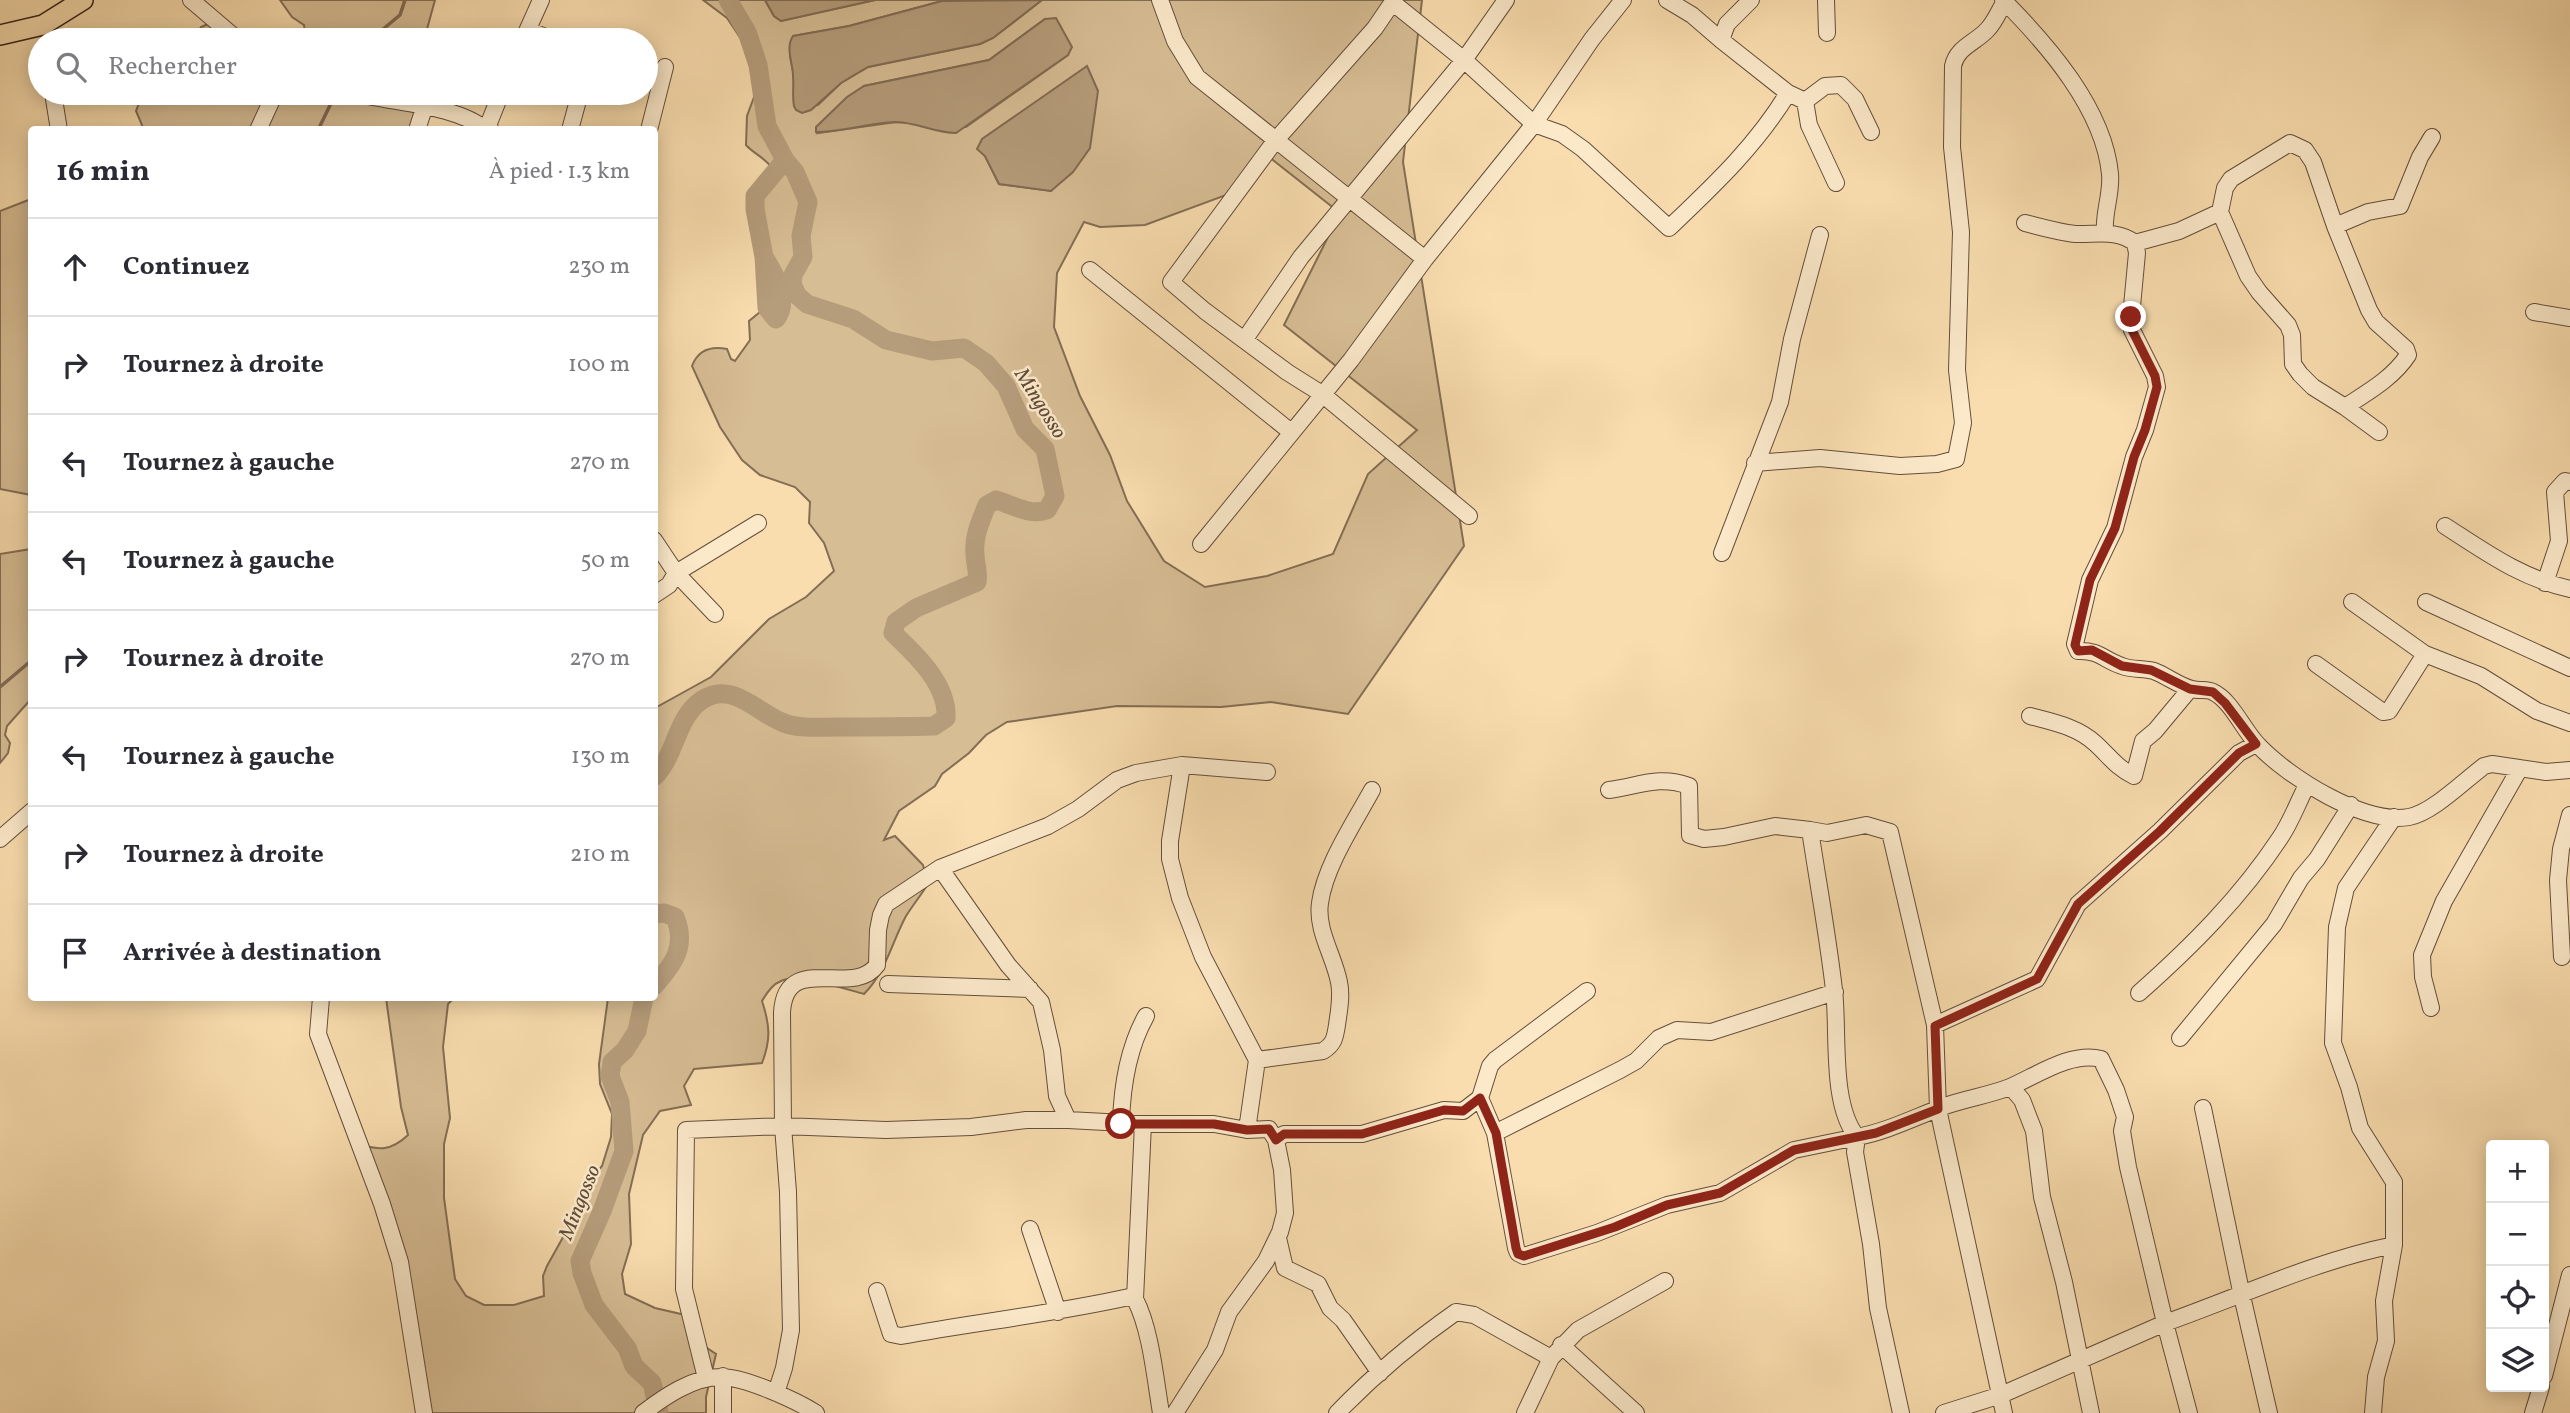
<!DOCTYPE html>
<html lang="fr">
<meta charset="utf-8">
<style>
:root{--surface:#fff;--page:#f2f2f3;--text:#2b2b33;--muted:#7c7c81;--line:#e1e1e2}
body{margin:0;font-family:Vollkorn,serif;background:var(--page);color:var(--text)}
.controls{position:absolute;right:21px;bottom:21px;display:grid;overflow:hidden;border-radius:7px;box-shadow:0 4px 18px #0003}
.controls button{width:63px;height:63px;display:grid;place-items:center;padding:0;border:0;border-bottom:2px solid var(--line);background:var(--surface);color:var(--text);font:35px sans-serif}
.stop{position:absolute;width:21px;height:21px;margin:-16px;border:5px solid #8f2418;border-radius:50%;background:#fff}
.stop.end{background:#8f2418;border-color:#fff;box-shadow:0 2px 7px #0008}
.list{margin:0;padding:0;list-style:none}
h2{display:flex;justify-content:space-between;align-items:center;height:91px;margin:0;padding:0 28px;font-size:30px}
h2 small{font-size:23px;font-weight:400;color:var(--muted)}
.list li{display:grid;grid-template-columns:46px 1fr auto;gap:21px;align-items:center;box-sizing:border-box;height:98px;padding:0 28px;border-top:2px solid var(--line)}
.list b{display:block;font-size:26px;white-space:nowrap}
.list em{font-size:23px;font-style:normal;color:var(--muted)}
.icon{flex:none;width:38px;height:38px;fill:none;stroke:currentColor;stroke-width:2;stroke-linecap:round;stroke-linejoin:round}
.map{position:relative;flex:none;width:2570px;height:1413px;overflow:hidden}
.search{position:absolute;background:var(--surface);box-shadow:0 4px 18px #0003;left:28px;top:28px;width:630px;height:77px;display:flex;align-items:center;gap:18px;box-sizing:border-box;padding:0 24px;border-radius:38px;color:var(--muted);font-size:26px}
.panel{position:absolute;background:var(--surface);box-shadow:0 4px 18px #0003;left:28px;top:126px;width:630px;height:875px;border-radius:7px}
.map>svg:first-child{display:block}
</style>
<div class="map">
<svg width="2570" height="1413" viewBox="0 0 2570 1413">
<rect width="100%" height="100%" fill="#f9ddae"/>
<filter id="stains"><feTurbulence type="fractalNoise" baseFrequency=".00286" numOctaves="4"/><feColorMatrix values="0 0 0 0 .2 0 0 0 0 .09 0 0 0 0 .02 0 0 0 .5 -.17"/></filter>
<radialGradient id="worn" r=".72"><stop offset=".6" stop-color="#630" stop-opacity="0"/><stop offset="1" stop-color="#630" stop-opacity=".3"/></radialGradient>
<!-- green -->
<path fill="#d7bd94" stroke="#846e55" stroke-width="2" fill-rule="evenodd" d="M280,0H435L424,40H306L304,25L292,17Z
M703,0H765L774,16L781,21L875,0H959L942,1L849,26L793,36L790,56L794,76V106L818,105L841,83L868,67L980,44L993,38L1042,0H1422L1403,162L1464,546L1348,714L1271,702L1221,707L1117,706L1007,722L986,735L969,753L942,774L935,786L899,811L884,840L895,836L923,865L928,884C921,895 913,905 906,916C892,942 886,972 864,994C845,989 798,973 781,981C773,984 766,994 762,1001C770,1025 771,1040 762,1063L694,1069L684,1086L691,1105L660,1111L643,1135L629,1194L631,1244L622,1274L625,1294L655,1308L685,1315L704,1346L716,1354L706,1397V1413H419L397,1263L355,1144C378,1149 389,1153 408,1135L401,1107L386,998H454L448,1004L443,1047L450,1118L444,1144V1198L455,1279L466,1296L484,1305H514L544,1296L543,1276L547,1266L562,1239L589,1181L602,1166L611,1137L612,1114L600,1084L599,1064L608,998H654L655,708L711,677L769,619L806,597L834,571L824,543L809,523L810,502L795,487L760,475L742,460L720,427L692,366C698,350 711,346 727,349L731,359L735,361L750,340L749,321L760,312L761,279L750,200L758,182L769,173L771,167C764,157 754,154 746,145L747,116L757,89L747,48L727,18ZM1045,19L1068,55L966,127L896,122L818,133L864,86L989,60ZM977,148L1052,191L999,184L985,156ZM1269,157L1340,213L1284,325L1417,430L1368,474L1333,554L1267,576L1205,587L1164,561L1127,501L1110,455L1080,396L1054,327L1057,273L1084,222L1100,227L1145,225L1229,194Z
M210,23L245,40H193L201,27Z
M143,93H428L415,129H141L142,125L136,111Z
M31,199V495L0,489V211Z
M31,549V699L7,726L5,735L10,743L8,753L0,763V554Z"/>
<!-- water -->
<path fill="#b59c7a" stroke="#816a52" stroke-width="2" d="M765,0H875L781,21L774,16Z
M1042,0L993,38L980,44L868,67L841,83L811,110L802,113L796,110L794,106C792,96 794,87 793,76C793,63 785,48 793,36L849,26L942,1Z
M1056,18L1072,47L1068,55L956,133C935,133 916,122 895,122C868,123 843,132 816,132V127L847,97L864,86L989,60L1045,19Z
M1087,66L1098,91L1090,148L1073,172L1051,191L999,184L985,156L977,149L982,139Z"/>
<g fill="none" stroke-linecap="round" stroke-linejoin="round">
<!-- stream -->
<path stroke="#816a52" stroke-width="3.5" d="M370,40L400,15L405,0
M318,130L336,93
M0,687L32,660"/>
<!-- river -->
<path stroke="#b59c7a" stroke-width="19" d="M764,257C775,274 790,301 776,319L767,308L764,257L755,209V196L785,160
M654,777C676,756 676,717 702,700C732,680 757,713 784,723C800,729 820,727 837,727C870,727 902,727 934,726L946,718C948,684 915,654 893,633L896,622L916,608L977,582C979,572 975,564 975,554C973,537 981,520 987,505L996,500C1014,505 1028,516 1047,510L1055,496L1045,449L1025,429L1006,386L986,363L964,348L932,351L886,340L853,319L807,304L797,295L792,284L793,275L803,257L801,236L808,202L795,172L785,160L767,126L758,65L747,32L728,0
M654,914L664,913L675,917C687,946 674,964 654,986
M644,998L637,1031L625,1050L612,1062L610,1076L620,1102L624,1151L602,1211L580,1261L582,1273L594,1305L627,1348L634,1366L652,1383L659,1413"/>
<defs>
<path id="minor" d="M191,0L238,40
M1160,0L1175,41L1197,77L1425,259
M1394,0L1375,28L1275,141L1171,282L1205,311L1287,372L1322,394L1469,516
M1826,0L1827,33
M2003,0C2047,44 2104,109 2110,174C2112,194 2103,213 2105,233
M1392,2L1464,60L1534,124L1562,134L1583,149L1669,228C1713,186 1756,146 1788,93L1721,40L1692,15L1667,0
M528,30L553,40
M523,40L541,0
M1721,40L1727,24L1751,0
M53,93L59,130
M355,93C393,103 457,105 486,130
M1788,93L1805,101L1809,125L1836,183
M1805,101L1825,86L1841,85L1855,99L1871,132
M258,130L275,93
M417,130L425,105
M491,130L487,128L501,93
M570,130L580,93
M649,130L665,67
M2025,223C2041,227 2058,232 2075,234C2096,235 2117,229 2135,243L2137,253L2131,317L2132,330L2155,376L2157,387L2145,430L2134,457L2115,528L2090,580L2075,644L2078,651C2099,650 2104,660 2122,666C2132,670 2143,668 2154,671C2167,676 2179,686 2192,689C2199,691 2208,689 2213,692C2231,700 2244,731 2258,745C2288,777 2364,825 2409,817C2432,813 2464,781 2484,766L2492,764L2546,772L2570,770
M2335,226L2368,212L2400,206L2420,157L2432,137
M2135,243L2179,231L2220,212
M1090,270L1291,432
M2534,312L2570,318
M1245,339L1301,257L1464,60L1506,0
M2345,407C2368,392 2393,378 2408,355L2406,349L2376,322L2369,310L2335,226L2313,162L2305,150L2290,143L2231,179L2225,188L2220,212L2248,276L2259,292L2288,325L2292,335L2293,364L2300,374L2313,387L2345,407L2379,432
M1755,463L1820,458L1900,466L1937,464L1956,459L1963,423L1957,370L1961,232L1952,147L1953,66C1957,47 1975,43 1987,30C1995,22 1999,11 2005,1
M2445,526C2487,553 2521,578 2570,589
M654,540L676,573L715,614
M1201,544L1351,360L1425,259L1534,124L1592,39L1623,0
M1722,553L1780,402L1792,339L1820,235
M2545,583L2559,541L2555,492L2565,481L2570,482
M654,595L669,585L676,573L758,523
M2352,602L2425,654L2481,676L2537,711L2570,723
M2426,602L2570,668
M2316,664L2383,712L2389,711L2425,654
M2030,716C2053,722 2078,727 2096,744C2110,757 2116,767 2134,776L2143,741L2155,731L2190,689
M1182,765L1170,841V859L1180,898L1203,957L1257,1060L1247,1130
M1609,790C1639,786 1659,775 1689,786L1690,835L1704,839L1724,837L1775,826L1810,830
M0,839L32,811
M940,868L1008,965L1041,1002L1052,1050L1057,1096L1068,1120
M2562,957L2558,880L2561,849L2570,815
M888,984L1030,989
M2139,993C2192,946 2241,897 2280,838C2291,822 2298,802 2307,785
M321,998L318,1034L382,1204L400,1262L424,1413
M2431,1008L2423,977L2422,955L2444,901L2520,768
M1935,1025L2037,979L2078,904L2160,831L2239,753L2256,744
M2180,1038L2274,924L2301,878L2317,859L2351,805
M1257,1060L1323,1051C1334,1044 1335,1038 1337,1025C1339,1010 1342,996 1339,982C1334,956 1316,930 1320,903C1325,866 1354,823 1372,790
M2011,1087L2022,1100L2034,1131L2042,1197L2064,1282L2091,1413
M1480,1098L1490,1066L1495,1060L1587,991
M2203,1108L2242,1296L2269,1413
M1121,1123C1122,1087 1128,1048 1146,1016
M1495,1133L1620,1070L1636,1061L1659,1038L1677,1030L1711,1032L1835,992
M1276,1140L1284,1134H1362L1444,1110L1463,1111L1480,1098L1495,1133L1516,1248L1518,1253L1524,1256L1597,1233L1667,1205L1720,1193L1794,1150L1857,1137L1855,1152L1871,1244L1878,1308L1901,1413
M1030,1229L1058,1312
M1278,1238L1285,1268L1318,1284L1330,1308L1343,1320L1380,1373
M877,1291L891,1334L901,1336C977,1322 1053,1314 1129,1297L1135,1299C1151,1330 1155,1378 1161,1413
M1135,1299L1143,1124
M1561,1345L1636,1413
M723,1376V1413
M2544,1376L2570,1275
M706,1378L684,1289L686,1130L783,1126L782,1013C785,950 853,999 877,965L878,930L881,915L886,904L940,868L1048,826L1078,809L1117,780L1136,773L1182,765L1267,772
M776,1393L784,1368L791,1330L788,1192L783,1126L886,1130L971,1127L1026,1120H1068L1143,1124H1214L1247,1130L1269,1129L1276,1140L1282,1170L1285,1213L1280,1232L1266,1261L1229,1312L1215,1350L1175,1413
M643,1413C664,1397 693,1377 720,1377C743,1376 797,1401 816,1413
M1337,1413C1373,1376 1413,1342 1456,1312L1474,1315L1551,1358
M1525,1413L1551,1358L1578,1330L1665,1281
M1944,1413L2001,1395L2165,1323L2189,1413
M2004,1413L1938,1109L1935,1025L1890,832L1866,825L1827,833L1810,830C1818,883 1828,937 1834,990C1839,1032 1830,1104 1857,1137C1889,1131 1917,1116 1948,1105C1968,1098 1990,1095 2010,1087C2036,1076 2071,1051 2101,1059L2116,1090L2125,1117L2122,1131L2128,1167L2165,1323C2241,1296 2315,1261 2394,1245
M2373,1413L2376,1377L2386,1341L2384,1301L2394,1245V1182L2360,1128L2349,1087L2333,1043L2337,927L2346,888L2394,817
M2533,1413L2541,1387"/>
<path id="major" d="M0,35L43,25L83,0"/>
</defs>
<!-- minor casing -->
<use href="#minor" stroke="#644e3c" stroke-width="18"/>
<!-- major casing -->
<use href="#major" stroke="#321e16" stroke-width="22"/>
<!-- minor -->
<use href="#minor" stroke="#fbe9ca" stroke-width="16"/>
<!-- major -->
<use href="#major" stroke="#f9ddae" stroke-width="19"/>
</g>
<g fill="none" stroke-linecap="round" stroke-linejoin="round">
<!-- route -->
<path stroke="#8f2418" stroke-width="9" d="M1121,1124H1214L1247,1130L1269,1129L1276,1140L1284,1134H1362L1444,1110L1463,1111L1480,1098L1496,1133L1516,1248L1518,1254L1524,1256L1615,1227L1667,1205L1720,1193L1794,1150L1876,1133L1938,1109L1935,1026L2037,979L2078,904L2160,831L2239,753L2256,744L2225,703L2213,692L2190,689L2151,670L2122,666L2092,650L2078,651L2075,645L2090,580L2115,528L2134,457L2145,430L2157,387L2155,376L2132,330L2131,317"/>
</g>
<g text-anchor="middle" stroke-width="5" stroke-linejoin="round" paint-order="stroke">
<!-- water labels -->
<g font-size="21" font-style="italic" fill="#604a39" stroke="#fbe9ca">
<text transform="translate(1041 403) rotate(58)" y="7">Mingosso</text>
<text transform="translate(579 1202) rotate(-68)" y="7">Mingosso</text>
</g>
</g>
<rect width="100%" height="100%" filter="url(#stains)"/>
<rect width="100%" height="100%" fill="url(#worn)"/>
</svg>
<div class="controls">
<button>+</button>
<button>−</button>
<button><svg class="icon" aria-label="locate" viewBox="0 0 24 24"><circle cx="12" cy="12" r="6"/><path d="M12 2v4M12 18v4M2 12h4M18 12h4"/></svg></button>
<button><svg class="icon" aria-label="layers" viewBox="0 0 24 24"><path d="M12 4l9 5-9 5-9-5zM3 14l9 5 9-5"/></svg></button>
</div>
<div class="stop" style="left:1121px;top:1124px"></div>
<div class="stop end" style="left:2131px;top:317px"></div>
<div class="search"><svg class="icon" aria-label="search" viewBox="0 0 24 24"><circle cx="10" cy="10" r="6"/><path d="M15 15l6 6"/></svg>Rechercher</div>
<section class="panel">
<h2>16 min<small>À pied · 1.3 km</small></h2>
<ul class="list">
<li><svg class="icon" aria-label="ahead" viewBox="0 0 24 24"><path d="M12 20V5M6 11l6-6 6 6"/></svg><div><b>Continuez</b></div><em>230 m</em></li>
<li><svg class="icon" aria-label="right" viewBox="0 0 24 24"><path d="M7 20v-9h11M14 6l5 5-5 5"/></svg><div><b>Tournez à droite</b></div><em>100 m</em></li>
<li><svg class="icon" aria-label="left" viewBox="0 0 24 24"><path d="M17 20v-9H6M10 6l-5 5 5 5"/></svg><div><b>Tournez à gauche</b></div><em>270 m</em></li>
<li><svg class="icon" aria-label="left" viewBox="0 0 24 24"><path d="M17 20v-9H6M10 6l-5 5 5 5"/></svg><div><b>Tournez à gauche</b></div><em>50 m</em></li>
<li><svg class="icon" aria-label="right" viewBox="0 0 24 24"><path d="M7 20v-9h11M14 6l5 5-5 5"/></svg><div><b>Tournez à droite</b></div><em>270 m</em></li>
<li><svg class="icon" aria-label="left" viewBox="0 0 24 24"><path d="M17 20v-9H6M10 6l-5 5 5 5"/></svg><div><b>Tournez à gauche</b></div><em>130 m</em></li>
<li><svg class="icon" aria-label="right" viewBox="0 0 24 24"><path d="M7 20v-9h11M14 6l5 5-5 5"/></svg><div><b>Tournez à droite</b></div><em>210 m</em></li>
<li><svg class="icon" aria-label="arrive" viewBox="0 0 24 24"><path d="M6 21V4h12l-3 4 3 4H6"/></svg><div><b>Arrivée à destination</b></div></li>
</ul>
</section>
</div>
